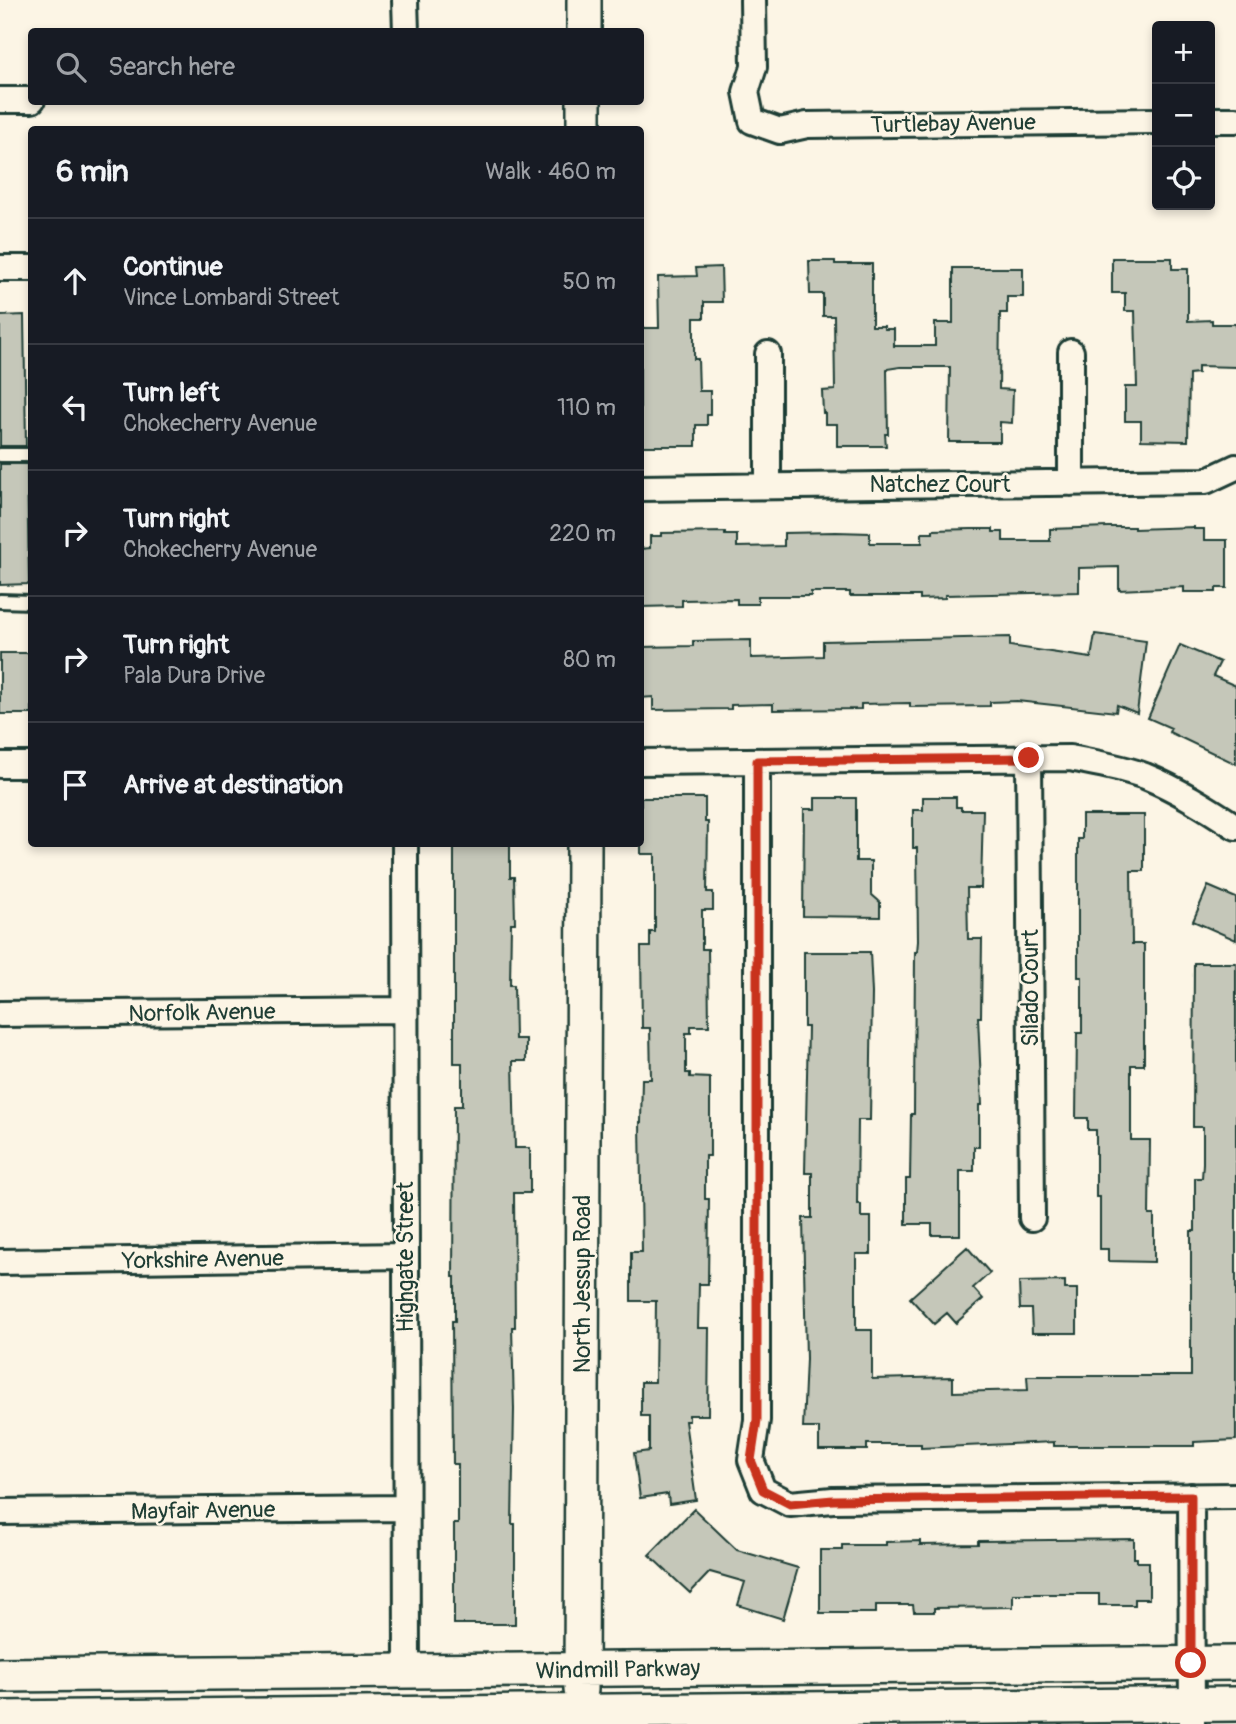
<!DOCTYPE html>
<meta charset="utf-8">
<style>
:root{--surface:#171b24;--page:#242831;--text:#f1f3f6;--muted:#9ea1a6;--line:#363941}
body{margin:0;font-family:Pangolin,sans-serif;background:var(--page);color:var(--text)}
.controls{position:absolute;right:21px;top:21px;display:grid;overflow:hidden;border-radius:7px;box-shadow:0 4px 10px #0003}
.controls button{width:63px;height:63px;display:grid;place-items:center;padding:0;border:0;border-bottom:2px solid var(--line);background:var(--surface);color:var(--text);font:35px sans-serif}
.stop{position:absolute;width:21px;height:21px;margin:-16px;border:5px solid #c8321e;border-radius:50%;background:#fff}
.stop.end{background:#c8321e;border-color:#fff;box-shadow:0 2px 7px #0008}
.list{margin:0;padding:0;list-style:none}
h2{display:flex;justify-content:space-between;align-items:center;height:91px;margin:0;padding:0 28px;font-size:30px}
h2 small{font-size:23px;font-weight:400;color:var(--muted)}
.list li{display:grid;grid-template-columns:46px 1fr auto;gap:21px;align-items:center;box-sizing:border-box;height:126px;padding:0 28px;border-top:2px solid var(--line)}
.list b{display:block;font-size:26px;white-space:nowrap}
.list p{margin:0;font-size:23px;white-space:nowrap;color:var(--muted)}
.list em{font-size:23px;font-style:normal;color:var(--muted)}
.icon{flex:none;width:38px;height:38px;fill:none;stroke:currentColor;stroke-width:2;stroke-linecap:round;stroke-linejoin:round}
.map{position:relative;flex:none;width:1236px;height:1724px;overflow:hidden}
.search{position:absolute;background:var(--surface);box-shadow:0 4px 10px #0003;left:28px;top:28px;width:616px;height:77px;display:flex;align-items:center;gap:18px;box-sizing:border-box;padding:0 24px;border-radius:7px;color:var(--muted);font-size:26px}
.panel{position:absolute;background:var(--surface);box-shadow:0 4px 10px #0003;left:28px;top:126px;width:616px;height:721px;border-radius:7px}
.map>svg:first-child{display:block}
</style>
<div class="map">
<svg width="1236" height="1724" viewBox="0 0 1236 1724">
<rect width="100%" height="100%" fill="#fcf5e5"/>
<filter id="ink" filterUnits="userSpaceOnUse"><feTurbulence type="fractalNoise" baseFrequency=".0143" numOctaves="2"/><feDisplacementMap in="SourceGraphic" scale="14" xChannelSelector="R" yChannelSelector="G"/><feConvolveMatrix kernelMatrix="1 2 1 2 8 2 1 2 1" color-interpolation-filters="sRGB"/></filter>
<g filter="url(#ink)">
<!-- building -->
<path fill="#c5c7b9" stroke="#1f3d34" stroke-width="2" d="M1112,258H1172V269H1188V321L1212,320V324H1236V367L1198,366V373L1189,374L1188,441L1141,440V421H1125V387H1137L1135,311H1125V293H1112Z
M809,261H835V264H872V326H884V329H894V346H935V323H953V268H1023V297H1007V313H1000L999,389L1013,390L1012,423L1000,422V442H949L950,367H900L887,369L888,434H885L886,446H837V424H825V413H823L822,391L835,390L834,316H823V294H810Z
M721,267L722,302H704V318H694V359H698L699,391H710V415H707V425H696V446H640V328H659L658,277L697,276L696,268Z
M24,315L26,446H0V316Z
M0,464H27V466L29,584L0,585Z
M1108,527H1134V529L1194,527V529H1204V540H1227V588H1216V592H1184V587L1119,590V567L1079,568V592L945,595V598L920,599V596H850V592H811V596H758V604H737V599L682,600V606L640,607V549L650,548V536H661V533L725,532V535H737V547L784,546V533L836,532L870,533V543H922V533H933V530L971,529H993V532H1003V541H1050V529Z
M1095,634L1146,641L1137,713L1117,705L1116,712L1017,701L990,702V706L910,707V703L861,704V709L773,710V704L731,705V709L653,710V697L640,698V647L693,646V641L751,640V658L823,656V641L1010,637V646L1091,658Z
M1180,645L1220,662L1213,676L1236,686V764L1169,732L1171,728L1148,718Z
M0,653H32V714H0Z
M923,797H956V807H961V810H983L981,888H967L968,939H982L981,1017H978L982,1105H979V1147H974V1171H960V1235H932V1224H906V1179H910L911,1114H914L915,952H917L918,941L917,848H913V810H923Z
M641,798H705V822H708L707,892H713V910H702V949H708L709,1026H691V1033H686V1073H690V1077L710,1078V1156H705V1199H709L708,1284H699L698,1328H709L708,1415H689V1421H685L696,1500L669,1504L668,1494L640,1498L634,1453L649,1451V1416H641V1382H655L656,1301H631V1252H642L640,1122H641L642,1079H651L650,1028H642L641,947H650V932H655V854H641Z
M815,798H856V861H871V894L880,902V917L803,916L804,809H815Z
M1082,815H1144V871H1131L1132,944H1144V1065H1131V1140H1150L1149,1215H1154V1262L1108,1261V1249H1100V1197H1096V1130H1088V1118H1076L1077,1033H1082V977H1078V839H1082Z
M454,844H510V877H514L515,923H511L510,985H514L515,1039H526V1061H513L515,1148H530V1193H514L515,1327H512L514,1409L512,1524H515V1624H454V1524H458V1464H453L452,1321H455V1277H453L454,1106H462V1063H454Z
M1208,886L1236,898V940L1193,921Z
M804,952H870L872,993L870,1120H858L857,1204H861V1217H871V1254H856V1330H872V1379L953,1377V1392L1028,1390L1027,1376H1191V1231H1195V1178H1202L1203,1163V1127H1193L1194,963H1236V1440L1194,1442V1446H1054V1442L921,1448V1444H867V1450H819V1428H803L806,1359L803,1218H812V1173H805L808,1027H804Z
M967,1247L990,1273L973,1288L983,1299L956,1323L947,1313L934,1324L910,1298Z
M1065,1281V1289H1077V1333H1032L1031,1309H1020L1019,1282Z
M694,1509L737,1550L798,1568L783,1619L738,1605L745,1582L710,1572L690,1593L649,1555Z
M1134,1539V1558H1137V1562H1149V1599H1135V1605H1099V1594H1013V1607L934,1608V1612H914L913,1605H876V1613H820V1550H842V1545H886V1542L920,1541V1545L978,1544V1541Z"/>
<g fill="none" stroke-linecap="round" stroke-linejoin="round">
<defs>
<path id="lane" d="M0,455H32
M0,601L32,602"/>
<path id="street" d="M405,0L406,32
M753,0L754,67L746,92L752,121L780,131L807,125L1157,121
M0,100H32
M1210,120H1236
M0,268H32
M1071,352V483
M768,354V485
M640,488L1206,481L1236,467
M1029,758L1032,1218
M757,761V1420L751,1460L763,1490L790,1504L833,1500L1236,1496
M640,762L1070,758C1095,763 1121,767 1145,776C1177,789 1207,808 1236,827
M0,765H32
M405,844L407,1671
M0,1014L405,1010
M0,1262L406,1256
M1191,1496L1192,1724
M0,1512L406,1508"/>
<path id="secondary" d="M584,0V32
M584,102V130
M0,1675L1236,1663
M581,1690L584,844
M0,1718L1236,1704"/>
</defs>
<!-- lane casing -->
<use href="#lane" stroke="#1f3d34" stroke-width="18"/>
<!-- street casing -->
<use href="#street" stroke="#1f3d34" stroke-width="30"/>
<!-- secondary casing -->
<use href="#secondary" stroke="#1f3d34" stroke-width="38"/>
<!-- lane -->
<use href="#lane" stroke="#fcf5e5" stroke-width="12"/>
<!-- street -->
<use href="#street" stroke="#fcf5e5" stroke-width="24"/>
<!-- secondary -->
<use href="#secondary" stroke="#fcf5e5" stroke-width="33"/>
</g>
</g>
<g fill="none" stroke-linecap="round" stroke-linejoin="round" filter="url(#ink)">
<!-- route -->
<path stroke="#c8321e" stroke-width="9" d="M1029,758L757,761V1420L751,1460L763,1490L790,1504L833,1500L1191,1496V1663"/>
</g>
<g text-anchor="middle" stroke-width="5" stroke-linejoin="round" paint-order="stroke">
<!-- street labels -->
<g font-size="23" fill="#1f3d34" stroke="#fcf5e5">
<text transform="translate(953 123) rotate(-1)" y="8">Turtlebay Avenue</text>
<text x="940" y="492">Natchez Court</text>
<text transform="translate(1030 988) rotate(-90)" y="8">Silado Court</text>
<text transform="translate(202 1012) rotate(-1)" y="8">Norfolk Avenue</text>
<text transform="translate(405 1257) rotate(-90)" y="8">Highgate Street</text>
<text transform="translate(203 1259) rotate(-1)" y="8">Yorkshire Avenue</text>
<text transform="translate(582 1284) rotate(-90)" y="8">North Jessup Road</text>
<text transform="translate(203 1510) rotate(-1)" y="8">Mayfair Avenue</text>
<text transform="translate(618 1669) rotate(-1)" y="8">Windmill Parkway</text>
</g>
</g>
</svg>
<div class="controls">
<button>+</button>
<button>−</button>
<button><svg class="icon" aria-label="locate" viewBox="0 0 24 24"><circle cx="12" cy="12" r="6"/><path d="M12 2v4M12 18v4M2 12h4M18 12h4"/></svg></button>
</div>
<div class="stop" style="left:1191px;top:1663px"></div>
<div class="stop end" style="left:1029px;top:758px"></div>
<div class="search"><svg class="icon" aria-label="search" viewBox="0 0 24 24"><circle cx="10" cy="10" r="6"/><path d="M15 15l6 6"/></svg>Search here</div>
<section class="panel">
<h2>6 min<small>Walk · 460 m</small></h2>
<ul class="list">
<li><svg class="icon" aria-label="ahead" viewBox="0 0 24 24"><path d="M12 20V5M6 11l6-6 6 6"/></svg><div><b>Continue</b><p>Vince Lombardi Street</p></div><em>50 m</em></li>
<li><svg class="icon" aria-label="left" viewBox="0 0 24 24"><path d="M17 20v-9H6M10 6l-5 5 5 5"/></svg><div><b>Turn left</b><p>Chokecherry Avenue</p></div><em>110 m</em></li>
<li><svg class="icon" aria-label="right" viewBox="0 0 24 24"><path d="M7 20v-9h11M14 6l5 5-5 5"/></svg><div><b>Turn right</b><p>Chokecherry Avenue</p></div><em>220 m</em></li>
<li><svg class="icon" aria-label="right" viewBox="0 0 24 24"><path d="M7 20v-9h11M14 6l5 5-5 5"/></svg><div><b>Turn right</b><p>Pala Dura Drive</p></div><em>80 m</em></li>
<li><svg class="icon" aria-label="arrive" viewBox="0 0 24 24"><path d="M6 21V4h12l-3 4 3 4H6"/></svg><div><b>Arrive at destination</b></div></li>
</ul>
</section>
</div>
